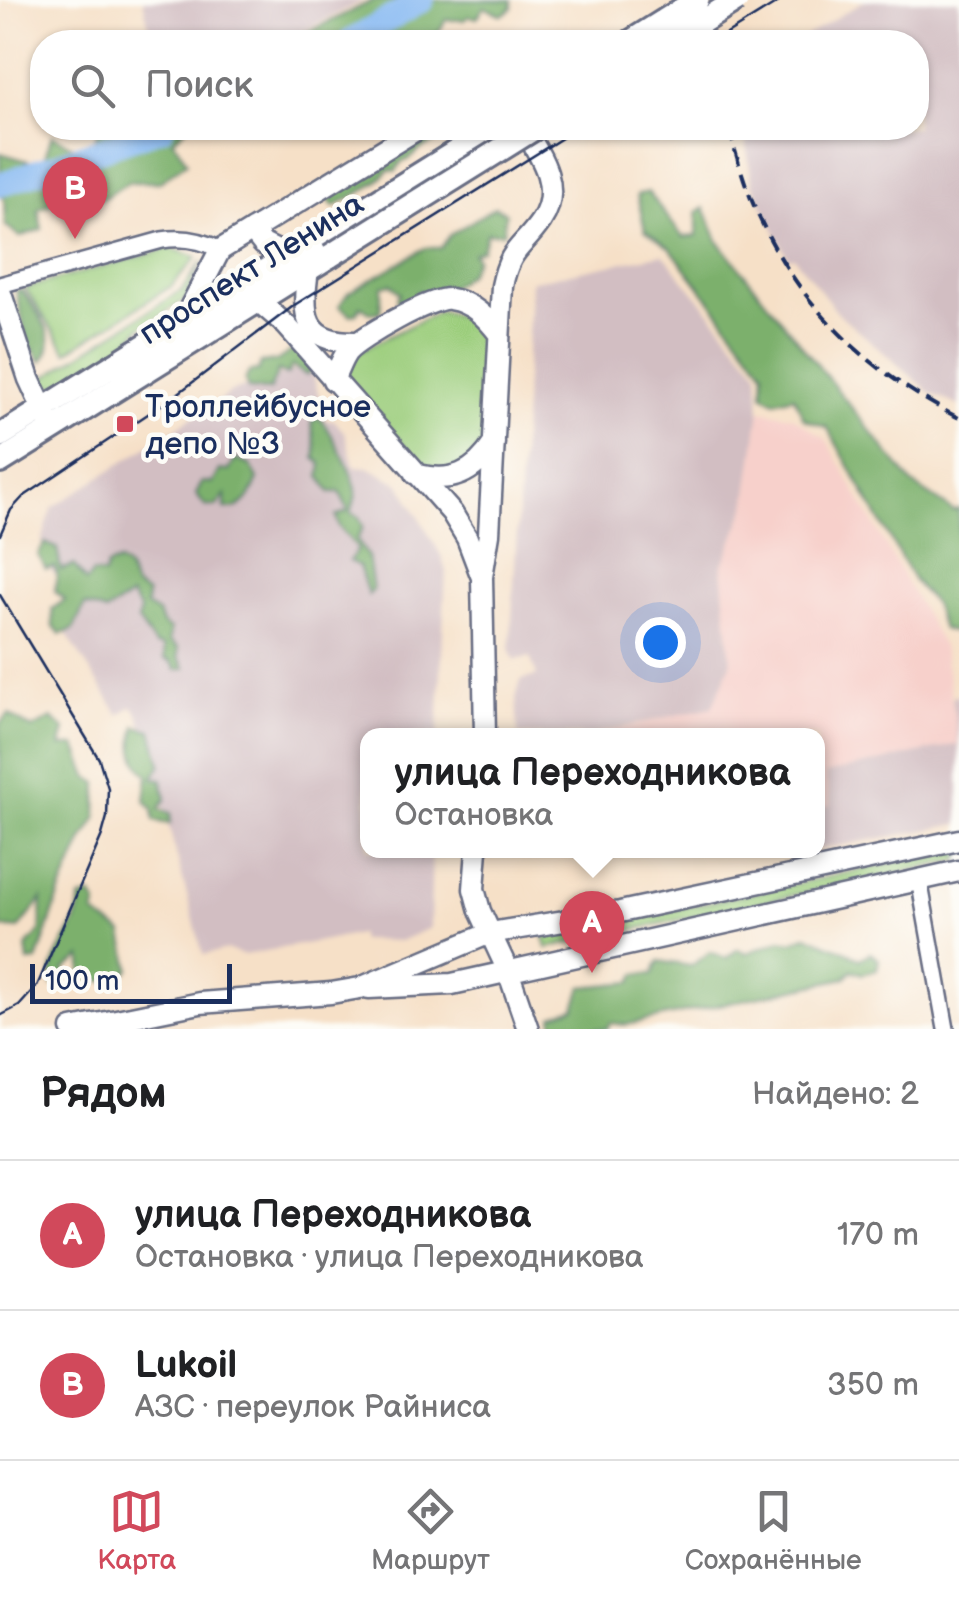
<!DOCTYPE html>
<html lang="ru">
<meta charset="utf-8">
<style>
:root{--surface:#fff;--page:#f6f6f6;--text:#202124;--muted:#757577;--line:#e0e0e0;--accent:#d1495b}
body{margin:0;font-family:"Balsamiq Sans",sans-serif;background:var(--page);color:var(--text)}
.scale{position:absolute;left:30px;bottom:25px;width:202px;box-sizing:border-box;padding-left:10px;border:5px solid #1b2f5e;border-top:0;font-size:28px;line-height:35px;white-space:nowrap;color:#1b2f5e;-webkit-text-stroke:8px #fdfcf7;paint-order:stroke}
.you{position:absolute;left:660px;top:642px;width:35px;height:35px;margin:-25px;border:8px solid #fff;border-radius:50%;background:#1a73e8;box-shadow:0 0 0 15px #1a73e833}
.badge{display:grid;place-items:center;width:65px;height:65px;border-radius:50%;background:var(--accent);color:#fff;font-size:32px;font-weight:700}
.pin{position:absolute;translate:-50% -82px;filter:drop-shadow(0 2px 5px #0008)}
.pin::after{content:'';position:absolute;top:52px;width:35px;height:30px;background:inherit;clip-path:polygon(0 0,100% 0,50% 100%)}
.popup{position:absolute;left:360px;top:728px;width:465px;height:130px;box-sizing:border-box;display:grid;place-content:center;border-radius:20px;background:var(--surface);filter:drop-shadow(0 2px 8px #0005);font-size:32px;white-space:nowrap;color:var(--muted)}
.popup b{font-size:38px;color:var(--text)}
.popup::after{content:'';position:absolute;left:50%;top:100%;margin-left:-20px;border:20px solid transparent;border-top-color:var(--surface)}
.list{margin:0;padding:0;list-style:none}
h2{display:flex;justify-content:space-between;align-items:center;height:130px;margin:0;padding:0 40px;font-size:42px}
h2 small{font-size:32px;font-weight:400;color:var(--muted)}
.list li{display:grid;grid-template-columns:65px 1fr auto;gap:30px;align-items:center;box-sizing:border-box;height:150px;padding:0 40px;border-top:2px solid var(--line)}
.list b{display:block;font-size:38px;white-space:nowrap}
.list p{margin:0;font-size:32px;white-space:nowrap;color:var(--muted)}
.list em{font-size:32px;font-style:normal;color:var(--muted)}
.icon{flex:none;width:55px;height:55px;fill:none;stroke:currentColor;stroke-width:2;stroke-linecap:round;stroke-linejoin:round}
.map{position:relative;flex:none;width:959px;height:1029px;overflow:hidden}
.search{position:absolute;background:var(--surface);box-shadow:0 2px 8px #0004;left:30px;right:30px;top:30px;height:110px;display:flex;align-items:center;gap:25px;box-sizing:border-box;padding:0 35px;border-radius:40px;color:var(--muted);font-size:38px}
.sheet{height:430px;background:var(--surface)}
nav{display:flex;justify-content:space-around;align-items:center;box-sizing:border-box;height:140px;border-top:2px solid var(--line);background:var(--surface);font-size:28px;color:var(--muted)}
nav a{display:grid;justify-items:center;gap:5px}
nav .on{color:var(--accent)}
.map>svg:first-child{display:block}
</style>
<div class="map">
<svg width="959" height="1029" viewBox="0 0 959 1029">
<rect width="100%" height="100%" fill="#fdfcf7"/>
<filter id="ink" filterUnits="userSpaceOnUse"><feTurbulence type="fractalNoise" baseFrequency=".01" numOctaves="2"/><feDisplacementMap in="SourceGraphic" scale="20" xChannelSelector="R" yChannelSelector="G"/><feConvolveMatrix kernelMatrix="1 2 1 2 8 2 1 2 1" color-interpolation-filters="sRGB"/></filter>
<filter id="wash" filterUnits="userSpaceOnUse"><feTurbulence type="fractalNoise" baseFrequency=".0048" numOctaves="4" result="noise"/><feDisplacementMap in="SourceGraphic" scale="40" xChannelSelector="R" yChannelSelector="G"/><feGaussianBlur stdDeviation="2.25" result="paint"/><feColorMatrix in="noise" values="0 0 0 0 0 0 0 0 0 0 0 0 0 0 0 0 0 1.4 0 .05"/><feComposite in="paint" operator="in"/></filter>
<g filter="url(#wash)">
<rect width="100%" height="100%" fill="#f6e0c7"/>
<!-- built -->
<path fill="#f7d0cb" d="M760,410L792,416L826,439L943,647L959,744L825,774L831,805L817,808V736H589L712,706L731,664L722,567L746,508Z"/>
<!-- industrial -->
<path fill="#d2bec2" d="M143,0H365L281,42H152Z
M865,0H959V406L932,394L839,314L794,257L788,258L752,184L744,128H916V42H797Z
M663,254L758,371L760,410L746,508L722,567L731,664L712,707L589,735H518L516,698L521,680L537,676L530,657L515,660L510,652L531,281Z
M310,365L326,421L334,420L345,433L354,466L368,467L400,484L442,557L446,572L438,735L367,736V850L432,851L430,928L400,941L359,940V934L244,955L226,950L203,955L139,715L132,706L119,715L52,612L70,600L47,563L42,541L52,508L233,391Z
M959,694V824L817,850V808L831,805L825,774L958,744L952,697Z"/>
<!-- green -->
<path fill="#9bcd7c" stroke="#5b7e6d" stroke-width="2.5" d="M170,248L197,257L173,285L67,352L25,288Z
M202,261L185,300L140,328L122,349L63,386H46L44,378L182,290Z
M440,311L463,317L478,326L491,346L485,443L460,470L424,468L345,379V373L357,352Z
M959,849V860L547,948L544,937Z"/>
<!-- forest -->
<path fill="#7cb06c" stroke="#4c7065" stroke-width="2.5" d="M374,0H512V8L502,15L484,7L477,18L469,16L464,20H446L439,31L420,42H287Z
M99,128H186L173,140L187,162L160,182H129L102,199L84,189L38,209L42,229L20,237L5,225L4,198L0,196V153L42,165L52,135L74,147L94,142Z
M438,132L440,139C434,144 429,145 423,148C414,153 413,160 401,162L396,171L388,170C377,187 351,196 334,207L328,199L342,182C359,185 410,148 421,134Z
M648,192L683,237L697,236V212L704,208L719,242L913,484L954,511L959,509V634L942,629L933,603L914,581L827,427L804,419L794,396L775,401L763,394L764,371L670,248L645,230L637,195Z
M495,207L506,213L503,233H487L482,249L473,253L476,258L469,273L447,290L441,287L429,295L418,291L410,305H403L397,300L400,293L391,284L382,286L380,312L371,313L361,306L356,314L351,315L339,306L348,293L425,248H441L450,235Z
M16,290H22C35,311 64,339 41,362L26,339Z
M294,349L315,368L306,375L292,366L287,375L278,371L270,390L248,389L245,380L249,372L258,371L261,363L276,361Z
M320,418C330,429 353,473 356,489C357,496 353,506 351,513L359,517L363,527L357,540L368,557L373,590L368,595L359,566L349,561L358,549L339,527L336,516L348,511L340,492H330L320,476L322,464L315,458C319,445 311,434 312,420Z
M235,459L250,465L258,479C251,496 246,510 225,509V495L216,507L205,506L196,494L202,482L213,483L220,470L229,471Z
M45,543L57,548L61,570L74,565L86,582L93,573L104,575L107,566L119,562L128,569L135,587L147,594L146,606L158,613L162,624L170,629L169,641L178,648V657L185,668L176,670L172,662L165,659L163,646L155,645L138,621L140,610L131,596L106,612L85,605L73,630L61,634L53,626L52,609L65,600L55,591L57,574L54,567L46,569L38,555Z
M9,714L32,729L52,718L65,730L61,746H76L88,777L98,783L97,817L83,840L60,893L37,961L28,962L26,947L40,932L42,899L19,929L0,927V724Z
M136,726L152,730L161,764L153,778L162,779L166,799L159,809L171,813L170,824L154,821L153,810L145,800L148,775C133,763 131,743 136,726Z
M91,895L97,904L94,914L123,933L130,969L112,983L100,980L93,983L82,978V957L65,969L63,984L58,989L52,984C47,953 81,931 80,899Z
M808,935C826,945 843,948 860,959L870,953L879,959L877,970L862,974L852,970L845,978L626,1025L611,1023L607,1029H554L553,1016L575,1008L582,987L632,982L636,974H653L659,961L691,966L710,952L726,958L738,949L747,953L781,940L792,942Z"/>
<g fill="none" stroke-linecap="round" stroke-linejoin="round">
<!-- river -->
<path stroke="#85b8f2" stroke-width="25" d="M350,42L422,0
M1,184L162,128"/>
</g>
</g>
<g filter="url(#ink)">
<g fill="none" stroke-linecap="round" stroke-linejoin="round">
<defs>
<path id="street" d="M0,285L162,240C182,237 202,240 220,250
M919,879L946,1029"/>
<path id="secondary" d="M252,230L263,244L285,255
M308,270C301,316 304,343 357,342
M0,291L29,379L48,420
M258,301L286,325L452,513L467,538L481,575
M181,325L220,250L419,128
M333,380C338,371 341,360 347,352C359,338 433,296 450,299C472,302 487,318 499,334
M416,474C451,484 474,474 494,443
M485,736L482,577L489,534L502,286C510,247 522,249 541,221C563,188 541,156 523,128
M477,850L474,889L480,911L508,971L528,1029
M369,988L452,984L959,871
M72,1029L200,1003L331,993L360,988L490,933L620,912L959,840"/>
<path id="primary" d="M0,436L494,128
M0,462L330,256"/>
</defs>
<!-- street casing -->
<use href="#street" stroke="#686d83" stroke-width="20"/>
<!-- secondary casing -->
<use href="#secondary" stroke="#686d83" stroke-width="25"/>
<!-- primary casing -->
<use href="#primary" stroke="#686d83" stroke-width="28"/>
<!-- street -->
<use href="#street" stroke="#fff" stroke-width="15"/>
<!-- secondary -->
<use href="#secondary" stroke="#fff" stroke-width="20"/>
<!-- primary -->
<use href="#primary" stroke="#fff" stroke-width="22"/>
<!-- tram -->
<path stroke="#1b2f5e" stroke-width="2.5" d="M714,42L782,0
M0,535L11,510L23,497L172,398L296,304L578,128
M0,595L99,759L108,788L107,817L102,835L37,986L19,1006L0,1016"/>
<!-- rail -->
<path stroke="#1b2f5e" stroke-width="4" stroke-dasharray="15 8" stroke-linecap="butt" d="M694,0L706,42
M728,128C736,152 742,177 752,201C795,303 862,368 959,418"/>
<defs>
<path id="primary-bridge" d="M630,42L697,0
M670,42L737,0
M330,256L535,128"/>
</defs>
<!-- primary-bridge casing -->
<use href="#primary-bridge" stroke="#686d83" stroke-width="28" stroke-linecap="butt"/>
<!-- primary-bridge -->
<use href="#primary-bridge" stroke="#fff" stroke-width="22"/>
</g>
</g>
<!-- markers -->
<rect fill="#d1495b" stroke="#fdfcf7" stroke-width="4" x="115" y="414" width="20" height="20" rx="5"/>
<g text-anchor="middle" stroke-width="9" stroke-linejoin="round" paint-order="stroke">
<!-- street labels -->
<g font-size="32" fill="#1b2f5e" stroke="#fdfcf7">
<text transform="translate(251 268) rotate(-32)" y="11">проспект Ленина</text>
</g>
<!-- poi labels -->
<g font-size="32" fill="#1b2f5e" stroke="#fdfcf7" text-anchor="start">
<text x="145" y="417">Троллейбусное<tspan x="145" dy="37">депо №3</tspan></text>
</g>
</g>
</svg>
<div class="scale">100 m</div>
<div class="you"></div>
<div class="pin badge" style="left:592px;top:973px">A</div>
<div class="popup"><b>улица Переходникова</b>Остановка</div>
<div class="pin badge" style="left:75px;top:239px">B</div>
<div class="search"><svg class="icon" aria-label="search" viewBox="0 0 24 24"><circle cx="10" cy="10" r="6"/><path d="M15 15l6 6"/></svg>Поиск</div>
</div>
<section class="sheet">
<h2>Рядом<small>Найдено: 2</small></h2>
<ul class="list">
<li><span class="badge">A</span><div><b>улица Переходникова</b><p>Остановка · улица Переходникова</p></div><em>170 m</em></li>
<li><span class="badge">B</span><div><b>Lukoil</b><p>АЗС · переулок Райниса</p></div><em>350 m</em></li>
</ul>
</section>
<nav>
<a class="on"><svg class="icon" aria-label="map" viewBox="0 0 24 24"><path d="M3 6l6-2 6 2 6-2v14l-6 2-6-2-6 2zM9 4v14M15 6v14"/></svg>Карта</a>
<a><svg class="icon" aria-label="directions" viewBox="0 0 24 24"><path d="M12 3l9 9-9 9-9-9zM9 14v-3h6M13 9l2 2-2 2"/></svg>Маршрут</a>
<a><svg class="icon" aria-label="saved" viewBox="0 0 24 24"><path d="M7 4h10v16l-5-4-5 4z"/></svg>Сохранённые</a>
</nav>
